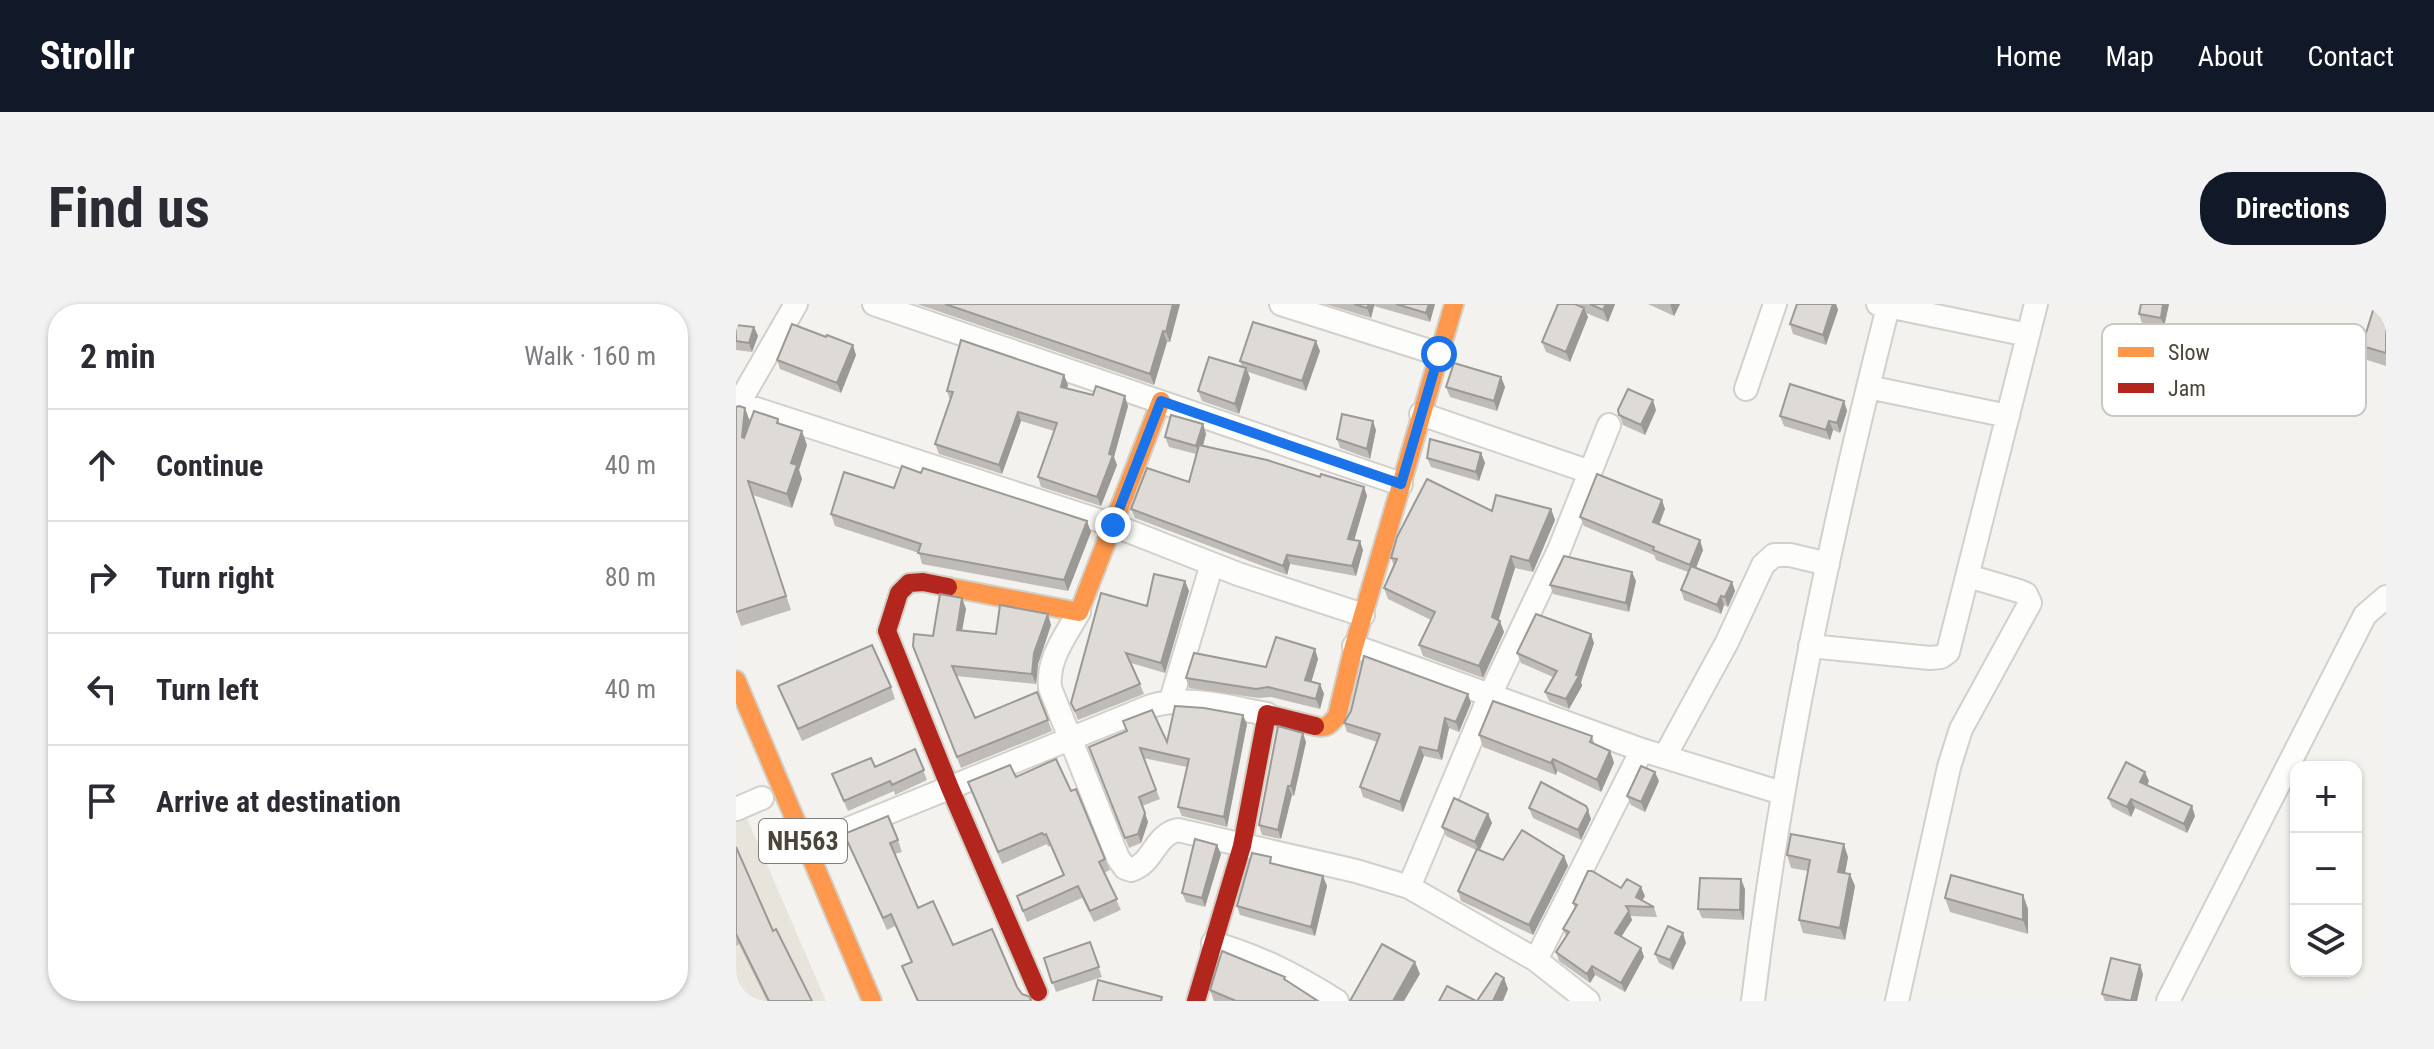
<!DOCTYPE html>
<meta charset="utf-8">
<style>
:root{--surface:#fff;--page:#f2f2f3;--text:#2b2b33;--muted:#7c7c81;--line:#e1e1e2;--accent:#111827}
body{margin:0;font-family:"Roboto Condensed",sans-serif;background:var(--page);color:var(--text)}
.controls{position:absolute;right:24px;bottom:24px;display:grid;overflow:hidden;border-radius:16px;box-shadow:0 2px 6px #0004}
.controls button{width:72px;height:72px;display:grid;place-items:center;padding:0;border:0;border-bottom:2px solid var(--line);background:var(--surface);color:var(--text);font:40px sans-serif}
.stop{position:absolute;width:24px;height:24px;margin:-18px;border:6px solid #1a73e8;border-radius:50%;background:#fff}
.stop.end{background:#1a73e8;border-color:#fff;box-shadow:0 2px 8px #0008}
.list{margin:0;padding:0;list-style:none}
h2{display:flex;justify-content:space-between;align-items:center;height:104px;margin:0;padding:0 32px;font-size:34px}
h2 small{font-size:26px;font-weight:400;color:var(--muted)}
.list li{display:grid;grid-template-columns:52px 1fr auto;gap:24px;align-items:center;box-sizing:border-box;height:112px;padding:0 32px;border-top:2px solid var(--line)}
.list b{display:block;font-size:30px;white-space:nowrap}
.list em{font-size:26px;font-style:normal;color:var(--muted)}
.icon{flex:none;width:44px;height:44px;fill:none;stroke:currentColor;stroke-width:2;stroke-linecap:round;stroke-linejoin:round}
.map{position:relative;flex:none;width:1650px;height:697px;overflow:hidden;border-radius:32px}
header{display:flex;align-items:center;gap:48px;box-sizing:border-box;height:112px;padding:0 40px;background:var(--accent);color:#fff}
header strong{font-size:38px}
nav{display:flex;gap:44px;margin-inline-start:auto;font-size:28px}
.intro{display:flex;align-items:center;justify-content:space-between;box-sizing:border-box;height:192px;padding:0 48px}
h1{margin:0;font-size:56px}
.button{padding:20px 36px;border-radius:32px;background:var(--accent);color:#fff;font-size:28px;font-weight:700}
main{display:flex;gap:48px;padding:0 48px}
aside{flex:1;background:var(--surface);border-radius:32px;box-shadow:0 2px 6px #0004}
.map>svg:first-child{display:block}
</style>
<header>
<strong>Strollr</strong>
<nav><a>Home</a><a>Map</a><a>About</a><a>Contact</a></nav>
</header>
<div class="intro"><h1>Find us</h1><a class="button">Directions</a></div>
<main>
<aside>
<h2>2 min<small>Walk · 160 m</small></h2>
<ul class="list">
<li><svg class="icon" aria-label="ahead" viewBox="0 0 24 24"><path d="M12 20V5M6 11l6-6 6 6"/></svg><div><b>Continue</b></div><em>40 m</em></li>
<li><svg class="icon" aria-label="right" viewBox="0 0 24 24"><path d="M7 20v-9h11M14 6l5 5-5 5"/></svg><div><b>Turn right</b></div><em>80 m</em></li>
<li><svg class="icon" aria-label="left" viewBox="0 0 24 24"><path d="M17 20v-9H6M10 6l-5 5 5 5"/></svg><div><b>Turn left</b></div><em>40 m</em></li>
<li><svg class="icon" aria-label="arrive" viewBox="0 0 24 24"><path d="M6 21V4h12l-3 4 3 4H6"/></svg><div><b>Arrive at destination</b></div></li>
</ul>
</aside>
<div class="map">
<svg width="1650" height="697" viewBox="0 0 1650 697">
<rect width="100%" height="100%" fill="#f4f2ee"/>
<!-- residential -->
<path fill="#e7e4dc" d="M0,489L90,697H0Z"/>
<g fill="none" stroke-linecap="round" stroke-linejoin="round">
<defs>
<path id="street" d="M138,0L665,180
M545,0L703,50
M1142,0L1292,31
M1132,83L1272,112
M1010,85L1039,0
M2,99L377,221L502,270L627,311
M0,104L60,0
M685,110L854,168
M343,308C329,333 311,355 314,384L382,554L389,564L395,566C418,559 418,531 442,526L620,567L673,583L800,656
M618,342L906,446L1046,489
M1074,342L1194,354L1205,353L1212,348L1300,0
M435,396L476,260
M929,452L991,338L1027,261L1038,251H1054L1092,260
M0,505L26,494
M70,542L415,402C453,391 493,403 531,410
M673,583L754,391L823,246L873,121
M477,639C525,653 559,671 601,697
M852,697L800,656L906,446
M1017,697C1045,463 1094,231 1152,3
M1161,697L1213,463L1225,425L1294,299L1290,290L1283,287L1232,272
M1432,697L1629,311L1650,293"/>
<path id="slow" d="M212,283L343,308L425,97
M0,376L136,697
M579,422C590,425 594,421 601,412L618,342L718,0"/>
<path id="jam" d="M212,283L187,278L173,279L163,289L151,327L214,484L302,688
M460,697L506,542L531,410L579,422"/>
</defs>
<!-- street casing -->
<use href="#street" stroke="#d2d0cb" stroke-width="26"/>
<!-- slow casing -->
<use href="#slow" stroke="#d3cfc5" stroke-width="22"/>
<!-- jam casing -->
<use href="#jam" stroke="#d3cfc5" stroke-width="22"/>
<!-- street -->
<use href="#street" stroke="#fdfdfc" stroke-width="22"/>
<!-- slow -->
<use href="#slow" stroke="#ff974d" stroke-width="18"/>
<!-- jam -->
<use href="#jam" stroke="#b3261e" stroke-width="18"/>
</g>
<!-- wall -->
<path fill="#bfbcb8" d="M181,0H444L434,38H431L418,81Z
M589,0H699L694,18L638,2L635,14Z
M843,0H879L872,18L850,9L852,13L834,58L810,48L806,38L844,2Z
M912,0H944L938,12Z
M1061,0H1100L1102,6L1090,41L1057,30L1054,20Z
M1405,0H1433L1428,23L1406,19L1403,10Z
M1650,0V62L1631,56L1626,42Z
M0,21L18,23L22,32L16,48L0,46Z
M90,33L120,51L105,89L44,65L41,56Z
M584,47L570,87L512,68L514,74L503,110L466,97L462,87L506,63L504,57Z
M328,71L332,81L331,84L392,102L378,153L381,161L365,202L305,183L302,173L318,127L285,117L266,170L203,150L199,140L214,96L211,87Z
M765,73L769,83L761,107L714,93L710,83Z
M1108,97L1111,107L1104,129L1097,126L1094,136L1048,122L1044,112Z
M9,104L14,118L42,115L44,120L71,141L63,166L66,175L56,204L17,191L55,306L5,322L0,307Z
M882,106H920L909,131L887,121Z
M467,120L470,130L467,142L584,173L628,183L631,192L618,236L627,246L620,272L554,260L551,271L399,214L395,205L453,178L460,150L433,143L429,133Z
M640,126L634,155L604,144L601,135Z
M745,149L749,159L743,177L695,163L691,154Z
M158,184L355,228L332,287L186,260L183,249L99,222L95,210Z
M815,205L819,216L797,268L779,264L762,316L768,328L747,374L687,352L683,341L695,316L652,295L648,284L658,262L655,254L756,207Z
M929,205L923,221L967,246L960,264L996,278L999,287L992,303L988,301L985,310L948,296L945,286L952,268L920,256L918,251L848,222L844,213Z
M449,277L453,287L429,369L395,359L408,390L342,416L335,399L411,302Z
M900,277L893,308L817,290L814,281Z
M226,294L230,305L226,327L260,330L315,321L302,360L300,380L220,372L239,414L301,388L316,427L225,464L177,342L197,332Z
M858,339L845,378L846,382L833,405L813,397L809,388L817,373L785,359L781,349Z
M582,355L575,378L584,380L588,390L584,405L535,393L523,394L453,384L450,374L530,363Z
M42,382L155,383L159,395L66,437Z
M735,399L723,428L713,424L706,456L688,452L667,508L627,493L624,483L641,438L611,428L608,419Z
M387,417L431,438L511,420L491,523L446,512L442,503L451,463L407,454L424,495L406,502L412,518L405,539L393,544L353,443L391,427Z
M743,431L856,432L859,441L874,447L878,459L865,488L821,467L820,471L747,443Z
M570,438L558,492L556,491L545,535L526,531L523,521Z
M179,445L191,476L159,491L158,487L112,507L96,470L139,463Z
M280,473L369,555L374,566L368,569L385,606L358,618L346,594L291,618L281,592L327,571L315,541L312,543L311,540L266,560L232,478Z
M923,477L909,508L895,501L891,492Z
M1413,477L1411,481L1459,512L1451,529L1399,504L1395,513L1376,503L1372,494Z
M793,504L855,515L845,536L797,514Z
M752,510L756,519L744,546L767,556L828,552L832,562L797,631L725,597L722,587L740,546L710,532L706,523Z
M108,530L162,536L166,548L159,550L182,604L217,641L281,683L286,690L295,697H181L166,662L176,658L159,622L151,626Z
M0,543L37,627L76,697H31L3,640L0,642Z
M485,550L469,603L450,598L446,589Z
M1051,551L1112,553L1109,569L1119,582L1109,636L1067,629L1063,616L1072,567L1055,564Z
M538,560L587,572L591,582L579,632L504,611L501,602Z
M885,584L909,592L906,597L918,603L921,613L894,612L896,616L885,633L905,644L908,653L889,688L859,671L854,679L823,657L820,648L830,632L827,625L839,605L837,599Z
M1009,585L1008,616L966,614L962,605Z
M1287,591L1292,605V630L1214,608L1209,594Z
M354,638L366,673L320,688L308,654Z
M950,639L937,666L923,659L919,650Z
M1407,670L1401,697H1369L1366,690Z
M550,677L582,697H478L474,686Z"/>
<!-- shaded-wall -->
<path fill="#9b9996" d="M437,0H444L434,38L430,28Z
M633,0H638V2L635,14L631,4Z
M693,0H699L694,18L690,9Z
M870,0H879L872,18L867,6Z
M934,0H944L938,12Z
M1097,0H1100L1102,6L1090,41L1087,31Z
M1427,0H1433L1428,23L1425,14Z
M848,4L852,13L834,58L830,48Z
M18,23L22,32L16,48L13,39Z
M427,27L431,38L418,81L414,70Z
M580,37L584,47L570,87L566,77Z
M117,41L120,51L105,89L101,79Z
M510,64L514,74L503,110L499,100Z
M328,71L332,81L329,92L325,83Z
M765,73L769,83L761,107L758,97Z
M389,92L392,102L378,153L381,161L365,202L361,193Z
M917,96L920,106L909,131L905,121Z
M1108,97L1111,107L1104,129L1101,119Z
M9,104L14,118L11,147L6,133Z
M282,108L285,117L266,170L263,161Z
M637,117L640,126L634,155L631,145Z
M1093,117L1097,126L1094,136L1090,126Z
M467,120L470,130L464,152L460,142Z
M66,127L71,141L63,166L66,175L56,204L51,190L55,159Z
M745,149L749,159L743,177L740,168Z
M628,183L631,192L616,244L612,235Z
M926,196L929,205L920,228L917,218Z
M815,205L819,216L797,268L793,257Z
M351,217L355,228L332,287L328,276Z
M964,236L967,246L957,271L954,261Z
M624,237L627,246L620,272L616,262Z
M551,251L554,260L551,271L547,262Z
M775,252L779,264L760,324L756,313Z
M896,268L900,277L893,308L890,299Z
M449,277L453,287L429,369L425,359Z
M996,278L999,287L992,303L989,293Z
M985,292L988,301L985,310L981,301Z
M226,294L230,305L224,337L221,326Z
M312,310L315,321L302,360L300,380L296,370L298,349Z
M764,317L768,328L747,374L743,362Z
M855,330L858,339L845,378L846,382L833,405L830,395L840,371Z
M579,345L582,355L573,386L569,376Z
M584,380L588,390L584,405L580,395Z
M732,390L735,399L723,428L720,418Z
M507,411L511,420L491,523L488,513Z
M709,414L713,424L706,456L702,447Z
M567,429L570,438L558,492L555,482Z
M684,443L688,452L667,508L664,498Z
M874,447L878,459L865,488L861,476Z
M817,455L821,467L820,471L815,459Z
M919,468L923,477L909,508L905,498Z
M1409,468L1413,477L1408,487L1404,478Z
M552,482L556,491L545,535L542,526Z
M1395,495L1399,504L1395,513L1391,503Z
M1456,502L1459,512L1451,529L1448,520Z
M852,506L855,515L845,536L842,526Z
M409,509L412,518L405,539L402,530Z
M752,510L756,519L743,547L739,538Z
M1108,540L1112,553L1107,580L1102,568Z
M481,541L485,550L469,603L466,594Z
M828,552L832,562L797,631L793,621Z
M1114,570L1119,582L1109,636L1104,624Z
M587,572L591,582L579,632L575,623Z
M1005,575L1009,585L1008,616L1004,606Z
M905,583L909,592L903,602L900,593Z
M1287,591L1292,605V630L1287,616Z
M893,607L896,616L882,638L879,629Z
M947,629L950,639L937,666L934,656Z
M905,644L908,653L889,688L885,679Z
M679,658L684,670L668,697H657Z
M1404,661L1407,670L1401,697H1395Z
M856,662L859,671L854,679L851,670Z
M768,674L772,685L767,697H757Z"/>
<!-- building -->
<path fill="#dedbd6" stroke="#9b9996" stroke-width="2" d="M209,0H437L430,28L427,27L414,70Z
M618,0H633L631,4Z
M660,0H693L690,9Z
M822,0H839L848,4L830,48L806,38Z
M854,0H870L867,6Z
M1061,0H1097L1087,31L1054,20Z
M1405,0H1427L1425,14L1403,10Z
M1639,0H1650V49L1626,42Z
M517,18L580,37L566,77L504,57Z
M56,20L90,33L91,31L117,41L101,79L41,56Z
M0,21L18,23L13,39L0,37Z
M225,36L328,71L325,83L357,91L360,82L389,92L373,150L377,151L361,193L302,173L321,119L282,108L263,161L199,140L217,88L211,87Z
M473,53L510,64L499,100L462,87Z
M718,59L765,73L758,97L710,83Z
M1054,80L1108,97L1101,119L1093,117L1090,126L1044,112Z
M892,85L917,96L905,121L883,111L882,106Z
M3,102L9,104L6,133L8,134L18,107L42,115L41,119L66,127L55,159L61,161L51,190L12,177L50,292L0,308V103Z
M606,110L637,117L631,145L601,135Z
M435,111L467,120L460,142L429,133Z
M694,135L745,149L740,168L691,154Z
M463,141L531,156L584,173L585,170L628,183L612,235L624,237L616,262L551,251L547,262L395,205L411,164L453,178Z
M166,162L185,169L187,164L351,217L328,276L182,249L185,240L95,210L108,168L158,184Z
M861,170L926,196L917,218L964,236L954,261L917,246L918,243L844,213Z
M691,175L756,207L760,191L815,205L793,257L775,252L756,313L764,317L743,362L683,341L699,308L648,284L661,255L655,254L661,233Z
M828,252L896,268L890,299L814,281Z
M955,262L996,278L989,293L985,292L981,301L945,286Z
M418,270L449,277L425,359L390,349L404,380L339,407L335,399L365,289L411,302Z
M204,290L226,294L221,326L260,330L264,301L312,310L298,349L296,370L216,362L239,414L301,388L312,416L221,453L177,342L178,330L197,332Z
M800,310L855,330L840,371L843,372L830,395L809,388L821,367L781,349Z
M540,333L579,345L569,376L584,380L580,395L532,383L520,385L450,374L458,349L530,363Z
M136,341L155,383L62,425L42,382Z
M628,352L732,390L720,418L709,414L702,447L684,443L664,498L624,483L644,430L608,419L615,407Z
M757,397L856,432L854,438L874,447L861,476L817,455L815,459L743,431Z
M439,402L468,404L507,411L488,513L442,503L453,455L404,444L420,486L403,493L409,509L402,530L389,534L353,443L391,427L387,417L416,406L431,438Z
M542,422L567,429L555,482H552L542,526L523,521Z
M179,445L188,466L156,481L154,477L108,497L96,470L135,454L139,463Z
M320,455L335,487L340,485L369,555L363,558L381,595L354,607L342,582L287,607L281,592L328,571L310,530L308,531L306,529L262,548L232,478L274,461L280,473Z
M1390,458L1409,468L1404,478L1456,502L1448,520L1395,495L1391,503L1372,494Z
M905,462L919,468L905,498L891,492Z
M805,478L850,502L852,506L842,526L793,504Z
M718,494L752,510L739,538L706,523Z
M152,512L162,536L154,539L182,604L197,597L217,641L256,625L281,683L286,690L294,693L295,697H182L166,662L176,658L155,610L147,614L108,530Z
M786,526L828,552L793,621L722,587L741,545L767,556Z
M1055,530L1108,540L1102,568L1114,570L1104,624L1063,616L1074,556L1051,551Z
M459,535L481,541L466,594L446,589Z
M0,543L37,627L40,625L76,697H33L0,630Z
M516,549L535,553L534,559L587,572L575,623L501,602Z
M852,567H856L885,584L891,575L905,583L900,593L918,603L890,602L893,607L879,629L905,644L885,679L856,662L851,670L820,648L833,628L827,625L841,601L837,599Z
M1215,571L1287,591V616L1209,594Z
M964,574L1005,575L1004,606L962,605Z
M932,622L947,629L934,656L919,650Z
M354,638L363,663L316,679L308,654Z
M646,640L679,658L657,697H614Z
M486,647L549,673L548,675L582,697H500L474,686Z
M1375,654L1404,661L1395,697L1366,690Z
M760,669L768,674L757,697H741Z
M362,676L426,693L425,697H357Z
M711,682L740,697H703Z"/>
<g fill="none" stroke-linecap="round" stroke-linejoin="round">
<!-- route -->
<path stroke="#1a73e8" stroke-width="10" d="M377,221L425,97L665,180L703,50"/>
</g>
<g text-anchor="middle" stroke-width="7" stroke-linejoin="round" paint-order="stroke">
<!-- shield labels -->
<rect fill="#fff" stroke="#817c74" stroke-width="2" x="23" y="515" width="88" height="44" rx="6"/>
<g font-size="26" font-weight="bold" fill="#4b4439">
<text x="67" y="546">NH563</text>
</g>
</g>
<!-- legend -->
<rect x="1366" y="20" width="264" height="92" rx="12" fill="#fff" stroke="#c9c7c4" stroke-width="2"/>
<rect x="1382" y="43" width="36" height="10" fill="#ff974d"/>
<rect x="1382" y="79" width="36" height="10" fill="#b3261e"/>
<g font-size="22" fill="#4b4439">
<text x="1432" y="56">Slow</text>
<text x="1432" y="92">Jam</text>
</g>
</svg>
<div class="controls">
<button>+</button>
<button>−</button>
<button><svg class="icon" aria-label="layers" viewBox="0 0 24 24"><path d="M12 4l9 5-9 5-9-5zM3 14l9 5 9-5"/></svg></button>
</div>
<div class="stop" style="left:703px;top:50px"></div>
<div class="stop end" style="left:377px;top:221px"></div>
</div>
</main>
